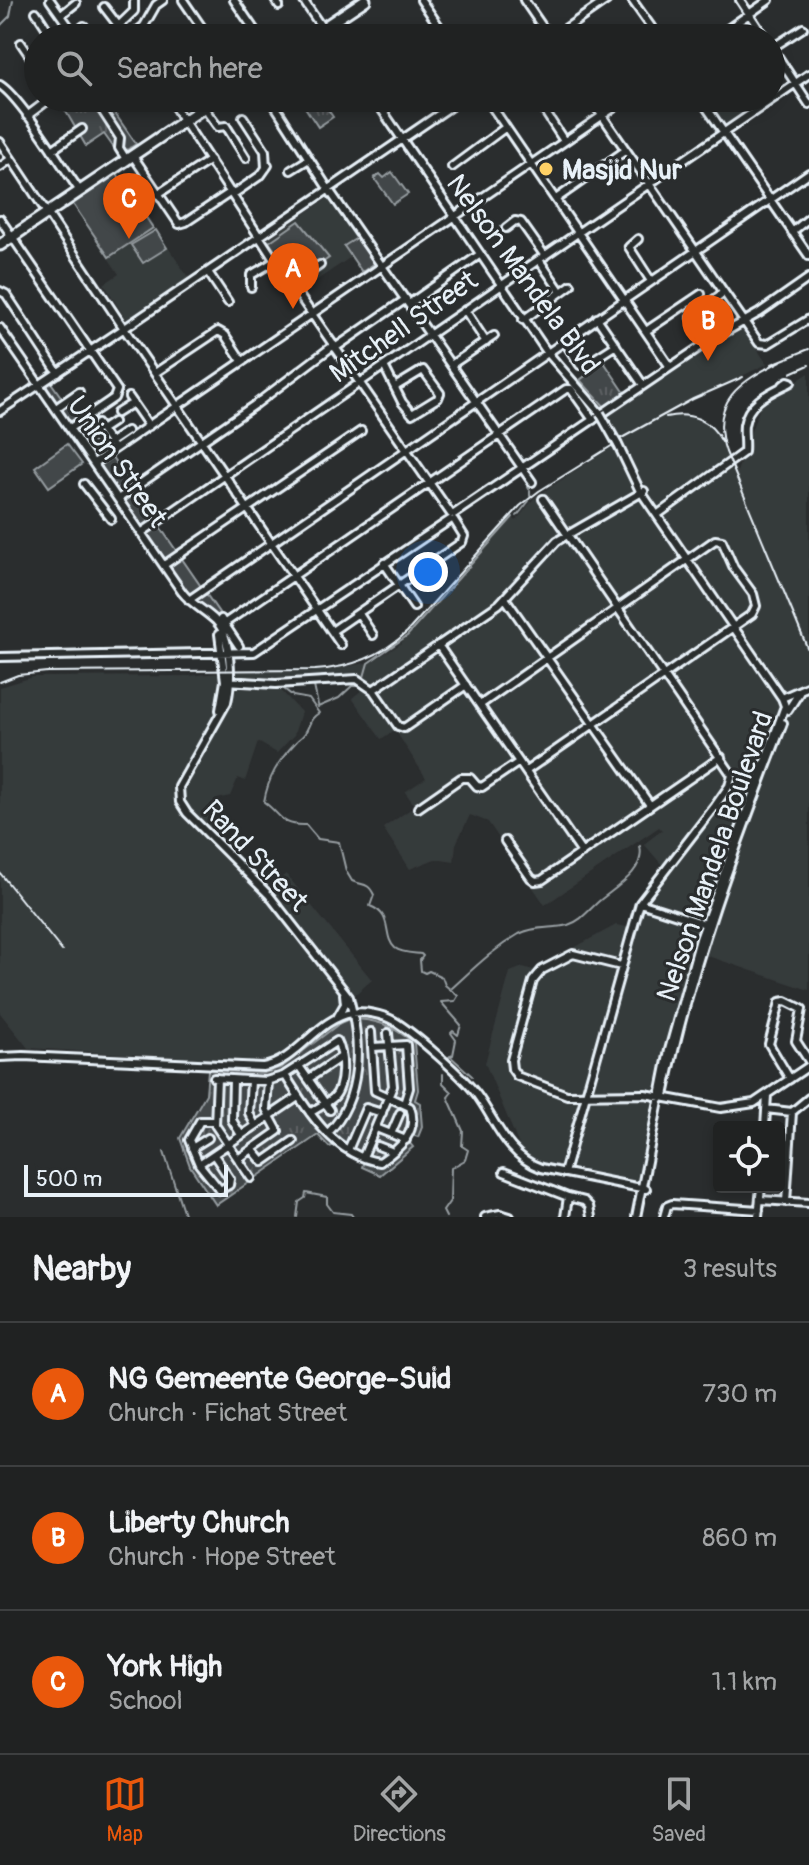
<!DOCTYPE html>
<meta charset="utf-8">
<style>
:root{--surface:#202222;--page:#282a2a;--text:#f1f3f6;--muted:#a2a4a5;--line:#3d3f40;--accent:#ea580c}
body{margin:0;font-family:Pangolin,sans-serif;background:var(--page);color:var(--text)}
.controls{position:absolute;right:24px;bottom:24px;display:grid;overflow:hidden;border-radius:8px;box-shadow:0 4px 12px #0003}
.controls button{width:72px;height:72px;display:grid;place-items:center;padding:0;border:0;border-bottom:2px solid var(--line);background:var(--surface);color:var(--text);font:40px sans-serif}
.scale{position:absolute;left:24px;bottom:20px;width:204px;box-sizing:border-box;padding-left:8px;border:4px solid #e8f1f8;border-top:0;font-size:22px;line-height:28px;white-space:nowrap;color:#e8f1f8;-webkit-text-stroke:6px #2a2d2e;paint-order:stroke}
.you{position:absolute;left:428px;top:572px;width:28px;height:28px;margin:-20px;border:6px solid #fff;border-radius:50%;background:#1a73e8;box-shadow:0 0 0 12px #1a73e833}
.badge{display:grid;place-items:center;width:52px;height:52px;border-radius:50%;background:var(--accent);color:#fff;font-size:26px;font-weight:700}
.pin{position:absolute;translate:-50% -66px;filter:drop-shadow(0 2px 4px #0008)}
.pin::after{content:'';position:absolute;top:42px;width:28px;height:24px;background:inherit;clip-path:polygon(0 0,100% 0,50% 100%)}
.list{margin:0;padding:0;list-style:none}
h2{display:flex;justify-content:space-between;align-items:center;height:104px;margin:0;padding:0 32px;font-size:34px}
h2 small{font-size:26px;font-weight:400;color:var(--muted)}
.list li{display:grid;grid-template-columns:52px 1fr auto;gap:24px;align-items:center;box-sizing:border-box;height:144px;padding:0 32px;border-top:2px solid var(--line)}
.list b{display:block;font-size:30px;white-space:nowrap}
.list p{margin:0;font-size:26px;white-space:nowrap;color:var(--muted)}
.list em{font-size:26px;font-style:normal;color:var(--muted)}
.icon{flex:none;width:44px;height:44px;fill:none;stroke:currentColor;stroke-width:2;stroke-linecap:round;stroke-linejoin:round}
.map{position:relative;flex:none;width:809px;height:1217px;overflow:hidden}
.search{position:absolute;background:var(--surface);box-shadow:0 4px 12px #0003;left:24px;right:24px;top:24px;height:88px;display:flex;align-items:center;gap:20px;box-sizing:border-box;padding:0 28px;border-radius:44px;color:var(--muted);font-size:30px}
.sheet{height:536px;background:var(--surface)}
nav{display:flex;justify-content:space-around;align-items:center;box-sizing:border-box;height:112px;border-top:2px solid var(--line);background:var(--surface);font-size:22px;color:var(--muted)}
nav a{display:grid;justify-items:center;gap:4px}
nav .on{color:var(--accent)}
.map>svg:first-child{display:block}
</style>
<div class="map">
<svg width="809" height="1217" viewBox="0 0 809 1217">
<defs>
<pattern id="grass-tufts" width="24" height="20" patternUnits="userSpaceOnUse" patternTransform="scale(2)"><rect width="24" height="20" fill="#424648"/><path d="M3 7l-1-3M5 7V3M7 7l1-3M15 17l-1-3M17 17v-4M19 17l1-3" fill="none" stroke="#5d6163"/></pattern>
</defs>
<rect width="100%" height="100%" fill="#2a2d2e"/>
<filter id="ink" filterUnits="userSpaceOnUse"><feTurbulence type="fractalNoise" baseFrequency=".0125" numOctaves="2"/><feDisplacementMap in="SourceGraphic" scale="16" xChannelSelector="R" yChannelSelector="G"/><feConvolveMatrix kernelMatrix="1 2 1 2 8 2 1 2 1" color-interpolation-filters="sRGB"/></filter>
<g filter="url(#ink)">
<!-- built -->
<path fill="#363a3b" d="M705,98H770L726,128Z
M117,171L190,280L128,323L104,284L119,274L72,204Z
M331,196L378,264L363,274L351,257L301,291L266,240Z
M739,328L746,332L767,364L694,399L665,417L687,416L708,425L717,434L737,472L742,457L750,453L747,441L761,405L809,373V990L693,951L660,1068L658,1088L638,1183L557,1167L539,1163L523,1155L485,1063L510,972L523,967L533,970L616,925L628,927L637,897L662,865L644,844L662,830L659,827L545,905L488,822L470,815L456,844L454,862L435,859L410,869L383,828L415,806L405,792L426,778L395,730L381,739L352,698L366,687L359,682L277,686L301,712L294,735L277,753L258,742L245,781L238,778L230,796L217,799L211,810L217,821L209,830L268,888L286,874L372,980L296,1045L267,1063L28,1048L0,1013V687L33,677L189,676L237,671H323L371,662L399,645L409,635L512,517L516,521L535,497L618,443L603,415L703,347Z"/>
<!-- grass -->
<path fill="url(#grass-tufts)" stroke="#959ca0" stroke-width="2" d="M58,98H134L114,112L136,144L119,155L104,134L86,146Z
M299,98H320L333,117L318,127Z
M392,172L408,194L393,204L374,178L380,174L384,178Z
M604,362L625,393L605,407L580,380Z
M349,1019C377,1019 392,1025 414,1043L418,1090L415,1100L420,1103L422,1127L418,1137L412,1135L409,1142L413,1147L380,1175L362,1167L364,1161L340,1151L335,1145L329,1147L318,1135L216,1205L190,1166L180,1138L206,1094L208,1070L264,1073L282,1067L340,1023Z"/>
<!-- green -->
<path fill="#424648" stroke="#959ca0" stroke-width="2" d="M117,174L153,228L109,257L73,204Z
M299,221L329,258L296,281L269,242Z
M156,230L167,248L143,263L131,245Z
M357,238L375,263L362,272L344,246Z
M50,381L99,451L105,447L224,620L222,622L189,595L168,568L44,388Z
M67,444L82,464L49,487L35,467Z"/>
<g fill="none" stroke-linecap="round" stroke-linejoin="round">
<!-- stream -->
<path stroke="#989fa3" stroke-width="2" d="M0,26L10,16L13,0
M528,487L529,489
M530,496V491
M517,516L529,501
M364,677L368,663L407,636L513,517
M314,686L318,705
M284,689L293,696L309,699L319,713C309,719 311,724 305,733C300,740 301,736 296,742C278,761 268,778 264,802C282,815 280,826 306,825L318,839L339,842L346,871L352,881C363,886 368,882 374,895L370,906C394,915 382,936 395,948C401,953 413,953 421,954L423,956L420,960L421,971L425,973L429,971L442,977L445,985L458,996L455,1001L441,1002L461,1025L458,1035L453,1031L451,1033L456,1040L453,1055L449,1057
M318,707L339,698L352,686H358
M452,988C474,968 492,950 519,934C534,926 553,929 568,925C581,921 588,911 598,902C614,888 646,872 640,846
M450,1056L472,1076
M443,1074V1083L452,1092L448,1097L463,1131L462,1146L468,1150L465,1160L451,1168L450,1201L443,1211L446,1217
M164,1152L185,1217
M297,1217L299,1202L305,1198L306,1193L327,1197V1204L333,1212L351,1214L353,1217"/>
<!-- canal -->
<path stroke="#63686b" stroke-width="4" d="M0,406L32,385"/>
<defs>
<path id="minor" d="M50,0L77,38
M183,0L209,38
M234,0L260,38
M275,0L279,6
M303,0L320,25L326,26L333,38
M421,0L447,38
M524,0L550,38
M632,0L659,38
M740,0L765,38
M104,7L128,38
M36,12L53,38
M61,15L76,3
M74,34L84,26
M166,35L168,38
M106,38L134,11V0
M129,38L144,26L156,5L163,0
M552,38L607,0
M715,38L769,0
M21,43L38,68
M771,46L809,104
M772,48L803,28
M0,85C21,98 63,168 80,191
M94,98L120,138L119,148L124,156
M169,98L275,261L451,514
M270,98L327,187L532,482
M374,98L547,352L600,413
M486,98L670,367
M549,98L542,103V107L564,141
M590,98L759,343L768,344L809,319
M700,98L809,256
M204,108L218,127L226,126L246,158
M27,116L51,98
M243,117L265,151L266,168
M0,142L123,327
M52,150L82,129
M133,156L179,224L186,222L231,192
M0,167L11,159
M452,167L506,127
M291,170L309,159
M158,194L210,160
M232,195L261,175L268,165
M556,199L626,150
M0,219L117,390L114,398L70,428
M506,228L515,221L521,222L545,256
M792,232L809,218
M638,239L629,247L651,281
M539,260L561,292
M208,272L228,302
M292,285L320,265
M251,287V275L275,261
M0,291L6,294L58,373
M409,304L479,255
M465,310L486,342
M691,317L724,292
M597,318L643,385
M523,320L571,285
M0,328L182,592C191,604 205,610 216,621C232,638 232,681 227,702L179,787L180,802L187,813L269,895L349,997C361,1042 363,1098 328,1133
M125,328L463,98
M125,330L341,645
M646,331L701,294
M564,341L580,365
M335,348L406,299
M591,361L616,345
M451,365L494,336
M384,366L402,402L412,414L438,398L440,393L423,370L395,387
M155,373L218,331L225,335L242,361
M129,397L149,426
M56,408L79,392
M0,411L123,329
M117,413L133,403
M97,424L114,449
M101,430L113,422
M109,443L127,431
M618,445L639,489L782,698L785,706L700,939L669,1050L636,1217
M94,463L628,98
M84,484L111,519
M118,499L256,404L334,345
M543,499L732,775L729,786L715,806L640,903L564,1173
M454,514L706,343L759,313L809,278
M657,515L744,452C745,443 743,434 744,425C748,400 774,391 791,382L788,381L783,385
M141,533L809,74
M384,563L414,607
M164,565L361,431
M505,598L650,805
M189,600L809,173
M359,614L373,635
M221,619L239,646
M225,623L566,389H571L593,420
M332,631L462,542L464,536L454,520
M219,634L225,681L220,710
M438,645L582,853
M0,657L254,652L450,520
M225,681L276,684L357,679L373,690L398,726L404,728L466,685
M373,690L499,604L557,541L644,491
M782,698L809,686
M480,705L715,540L722,541L734,568L753,594L756,606L752,614L526,771
M788,710L799,693
M715,806L745,818
M418,808L461,778H470L477,786L482,787L519,762
M505,841L531,878L535,881L542,880L721,757
M640,903L705,924
M621,966L573,954L542,970L533,981L511,1060L512,1069L517,1076L567,1095L645,1094L721,1108L754,1103L809,1066
M338,1016L345,1004L344,994
M373,1047L406,1045L409,1088L404,1104
M0,1057L23,1056L263,1067C298,1061 316,1019 352,1013C365,1011 382,1014 394,1021C413,1032 464,1077 477,1095C496,1121 507,1156 541,1168L646,1189
M299,1066L330,1110
M285,1075C307,1111 335,1156 380,1162C400,1148 419,1132 410,1107L375,1091L371,1032
M214,1078L266,1081L283,1076L337,1041C344,1054 345,1087 333,1098C326,1104 317,1108 310,1113
M217,1078L215,1125L251,1178
M308,1079L341,1057
M790,1079L769,1044L780,1002L786,1001L802,1009L796,1041L809,1061
M233,1080L232,1120L241,1135
M251,1081L249,1113L255,1125
M664,1096C690,967 736,845 783,723
M766,1109L792,1112
M765,1127L767,1095
M376,1128L406,1140
M391,1134L400,1113
M378,1146L393,1152
M192,1148L208,1138
M252,1149L263,1162L293,1141
M348,1150L366,1108L382,1113
M214,1155L230,1179L229,1185L220,1190L199,1164L189,1140L200,1121H214
M363,1157L393,1086L388,1033
M238,1159L278,1131L266,1109L268,1081
M199,1164L298,1097
M504,1172L568,1197L584,1201L589,1206L591,1217
M760,1200L809,1203
M786,1202L792,1112L809,1098
M485,1217L500,1214L510,1217
M565,1217L568,1197
M664,1217L667,1206L672,1204L759,1210
M758,1217L761,1187"/>
<path id="major" d="M308,38L365,0
M0,245L218,98"/>
</defs>
<!-- minor casing -->
<use href="#minor" stroke="#e8f1f8" stroke-width="12"/>
<!-- major casing -->
<use href="#major" stroke="#e8f1f8" stroke-width="15"/>
<!-- minor -->
<use href="#minor" stroke="#2a2d2e" stroke-width="6"/>
<!-- major -->
<use href="#major" stroke="#2a2d2e" stroke-width="9"/>
<!-- rail -->
<path stroke="#e8f1f8" stroke-width="2" d="M781,361C741,381 708,401 726,452L809,652
M772,364L809,349
M791,373L809,365
M666,417C690,411 711,420 722,442
M618,440L693,399L743,377
M0,682L18,675L47,672L315,670C350,668 381,656 407,632L520,506L539,491L613,445
M0,873L62,951"/>
<defs>
<path id="minor-bridge" d="M600,413L618,445"/>
</defs>
<!-- minor-bridge casing -->
<use href="#minor-bridge" stroke="#e8f1f8" stroke-width="12" stroke-linecap="butt"/>
<!-- minor-bridge -->
<use href="#minor-bridge" stroke="#2a2d2e" stroke-width="6"/>
</g>
</g>
<!-- markers -->
<circle fill="#ffd166" stroke="#2a2d2e" stroke-width="3" cx="546" cy="169" r="8"/>
<g text-anchor="middle" stroke-width="6" stroke-linejoin="round" paint-order="stroke">
<!-- poi labels -->
<g font-size="28" font-weight="bold" fill="#e8f1f8" stroke="#2a2d2e" text-anchor="start">
<text x="562" y="179">Masjid Nur</text>
</g>
<!-- street labels -->
<g font-size="28" fill="#e8f1f8" stroke="#2a2d2e">
<text transform="translate(524 274) rotate(54)" y="10">Nelson Mandela Blvd</text>
<text transform="translate(403 326) rotate(-35)" y="10">Mitchell Street</text>
<text transform="translate(118 461) rotate(55)" y="10">Union Street</text>
<text transform="translate(256 855) rotate(47)" y="10">Rand Street</text>
<text transform="translate(714 856) rotate(-71)" y="10">Nelson Mandela Boulevard</text>
</g>
</g>
</svg>
<div class="controls">
<button><svg class="icon" aria-label="locate" viewBox="0 0 24 24"><circle cx="12" cy="12" r="6"/><path d="M12 2v4M12 18v4M2 12h4M18 12h4"/></svg></button>
</div>
<div class="scale">500 m</div>
<div class="you"></div>
<div class="pin badge" style="left:293px;top:309px">A</div>
<div class="pin badge" style="left:708px;top:361px">B</div>
<div class="pin badge" style="left:129px;top:239px">C</div>
<div class="search"><svg class="icon" aria-label="search" viewBox="0 0 24 24"><circle cx="10" cy="10" r="6"/><path d="M15 15l6 6"/></svg>Search here</div>
</div>
<section class="sheet">
<h2>Nearby<small>3 results</small></h2>
<ul class="list">
<li><span class="badge">A</span><div><b>NG Gemeente George-Suid</b><p>Church · Fichat Street</p></div><em>730 m</em></li>
<li><span class="badge">B</span><div><b>Liberty Church</b><p>Church · Hope Street</p></div><em>860 m</em></li>
<li><span class="badge">C</span><div><b>York High</b><p>School</p></div><em>1.1 km</em></li>
</ul>
</section>
<nav>
<a class="on"><svg class="icon" aria-label="map" viewBox="0 0 24 24"><path d="M3 6l6-2 6 2 6-2v14l-6 2-6-2-6 2zM9 4v14M15 6v14"/></svg>Map</a>
<a><svg class="icon" aria-label="directions" viewBox="0 0 24 24"><path d="M12 3l9 9-9 9-9-9zM9 14v-3h6M13 9l2 2-2 2"/></svg>Directions</a>
<a><svg class="icon" aria-label="saved" viewBox="0 0 24 24"><path d="M7 4h10v16l-5-4-5 4z"/></svg>Saved</a>
</nav>
